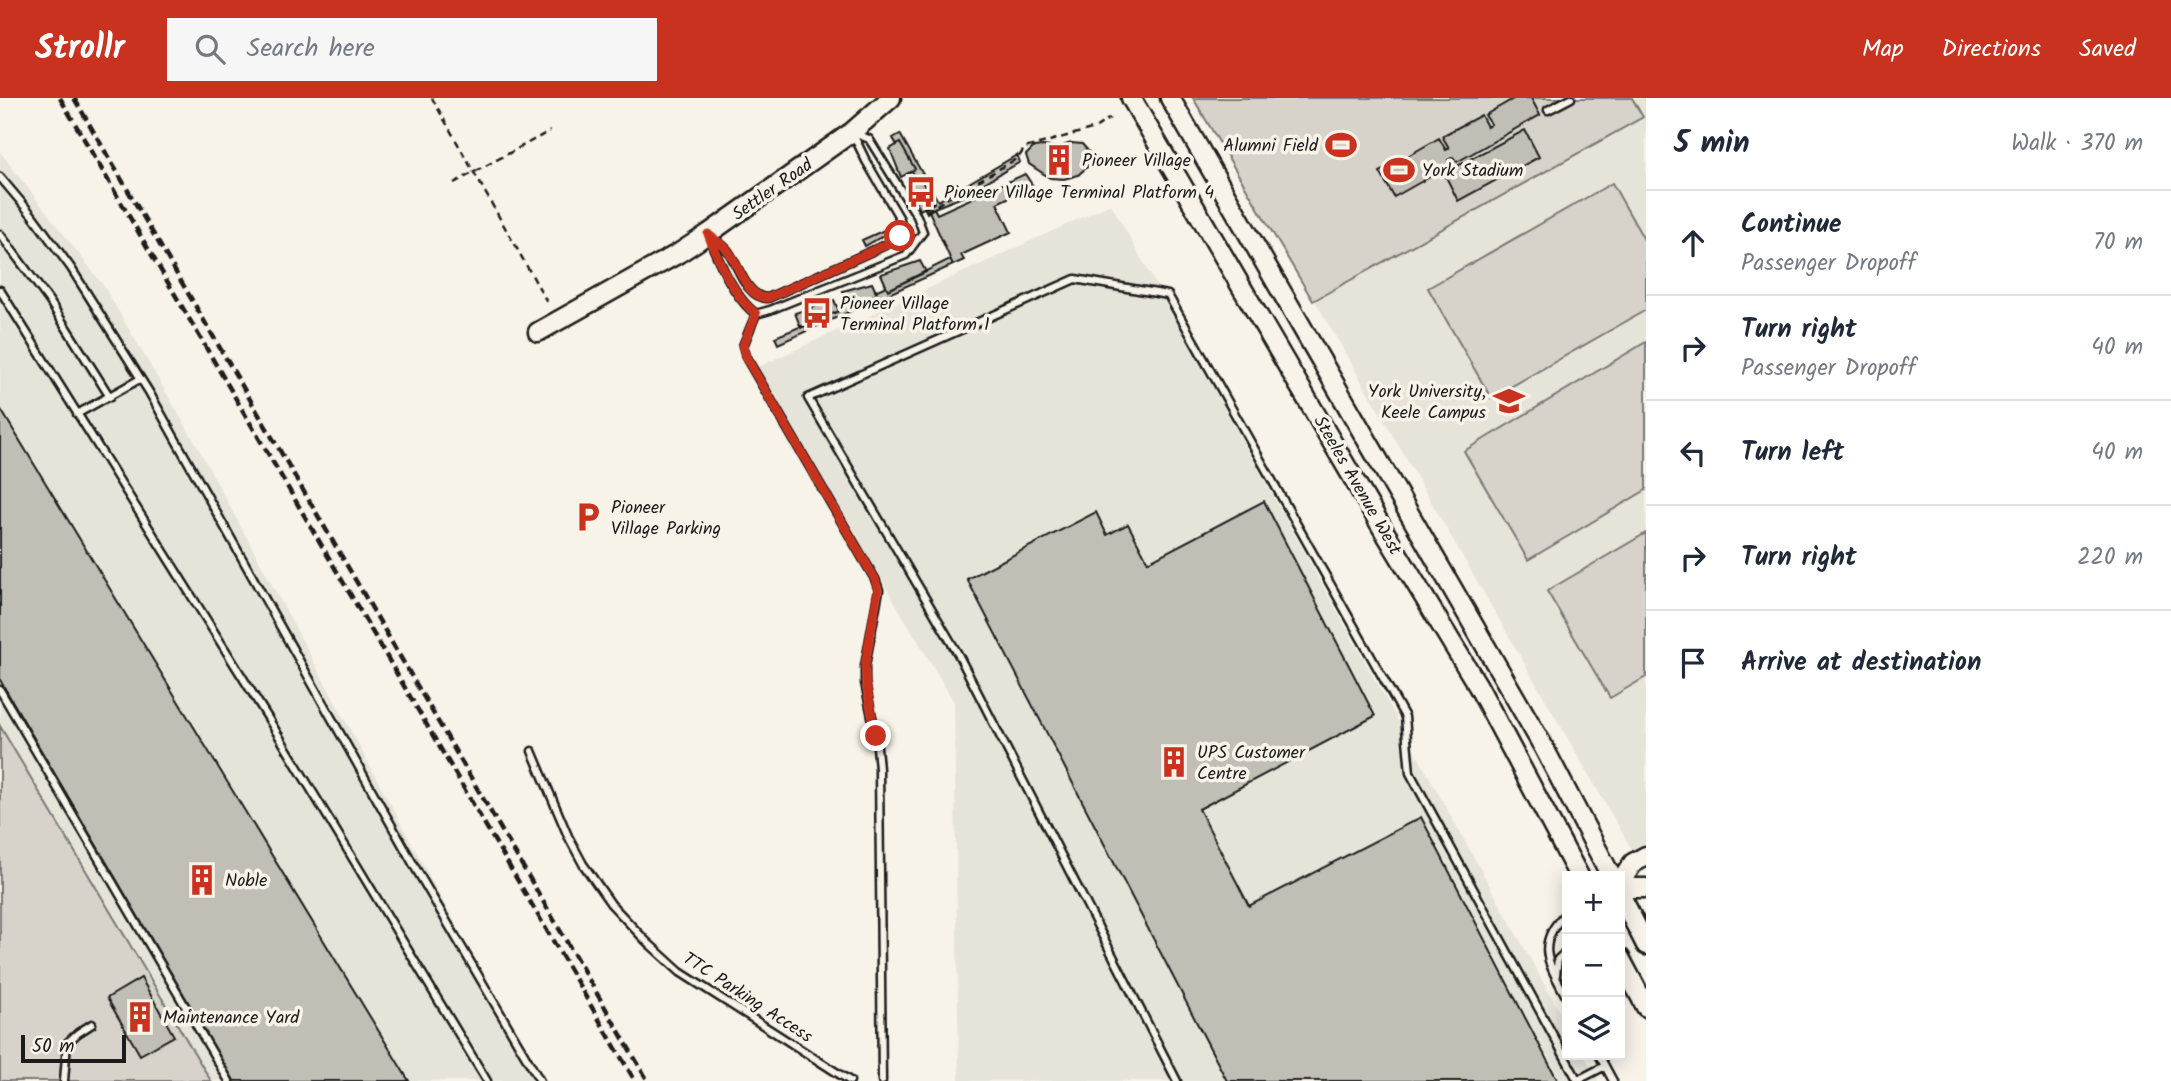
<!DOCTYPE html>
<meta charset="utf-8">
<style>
:root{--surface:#fff;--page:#f6f6f7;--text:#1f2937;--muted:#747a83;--line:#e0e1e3;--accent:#c8321e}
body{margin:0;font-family:Kalam,sans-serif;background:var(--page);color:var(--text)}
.controls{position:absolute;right:21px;bottom:21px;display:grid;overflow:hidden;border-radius:0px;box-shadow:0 4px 18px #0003}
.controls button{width:63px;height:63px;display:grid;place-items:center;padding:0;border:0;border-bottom:2px solid var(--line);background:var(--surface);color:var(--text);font:35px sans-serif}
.scale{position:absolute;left:21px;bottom:18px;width:105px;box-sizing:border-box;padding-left:7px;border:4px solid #1c1c1c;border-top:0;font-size:19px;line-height:24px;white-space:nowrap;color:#1c1c1c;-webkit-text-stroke:5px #f7f3e8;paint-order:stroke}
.stop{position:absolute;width:21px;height:21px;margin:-16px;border:5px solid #c8321e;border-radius:50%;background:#fff}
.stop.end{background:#c8321e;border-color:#fff;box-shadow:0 2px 7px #0008}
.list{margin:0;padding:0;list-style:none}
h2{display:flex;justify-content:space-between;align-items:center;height:91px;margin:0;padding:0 28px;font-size:30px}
h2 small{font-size:23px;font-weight:400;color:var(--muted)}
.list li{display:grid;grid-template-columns:46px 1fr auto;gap:21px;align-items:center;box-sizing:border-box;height:105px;padding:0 28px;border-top:2px solid var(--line)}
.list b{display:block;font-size:26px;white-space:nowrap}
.list p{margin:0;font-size:23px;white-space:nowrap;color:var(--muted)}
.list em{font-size:23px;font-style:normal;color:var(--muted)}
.icon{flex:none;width:38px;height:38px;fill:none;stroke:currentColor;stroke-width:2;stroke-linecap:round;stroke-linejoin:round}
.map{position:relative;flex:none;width:1646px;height:983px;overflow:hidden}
header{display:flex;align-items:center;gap:42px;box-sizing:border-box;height:98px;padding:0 35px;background:var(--accent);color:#fff}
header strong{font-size:33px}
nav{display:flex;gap:38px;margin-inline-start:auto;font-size:24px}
.search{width:490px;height:63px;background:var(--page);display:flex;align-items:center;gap:18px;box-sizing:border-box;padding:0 24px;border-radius:0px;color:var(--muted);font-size:26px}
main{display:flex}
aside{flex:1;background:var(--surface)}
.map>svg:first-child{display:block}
</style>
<header>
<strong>Strollr</strong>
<div class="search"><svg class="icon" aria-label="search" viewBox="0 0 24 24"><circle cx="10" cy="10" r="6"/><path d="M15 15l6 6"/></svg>Search here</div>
<nav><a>Map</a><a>Directions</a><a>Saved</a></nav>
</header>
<main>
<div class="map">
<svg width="1646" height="983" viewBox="0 0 1646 983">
<rect width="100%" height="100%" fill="#f7f3e8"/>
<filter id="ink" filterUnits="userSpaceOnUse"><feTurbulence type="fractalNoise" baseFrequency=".0143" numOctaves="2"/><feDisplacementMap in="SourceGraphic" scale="14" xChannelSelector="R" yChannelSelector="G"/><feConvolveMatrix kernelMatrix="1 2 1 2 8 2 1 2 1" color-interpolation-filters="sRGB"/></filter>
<g filter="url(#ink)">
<!-- built -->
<path fill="#e6e3d9" d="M1198,0H1646V750L1635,757Z
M0,54L103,187L195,344L540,983H211L0,628Z
M1111,106L1567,927V957H1584L1598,983H959L954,604L756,270Z"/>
<!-- green -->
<path fill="#d7d3cb" stroke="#7a7874" stroke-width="2" d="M1193,0H1632L1643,19L1313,203Z
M1612,85L1646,145V212L1491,300L1428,190Z
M1646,244V392L1528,462L1464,353Z
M1646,435V579L1610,600L1547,493Z
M0,628L211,983H0Z"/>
<!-- building -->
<path fill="#c0beb5" stroke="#1c1c1c" stroke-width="2" d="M1515,0H1531L1540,17L1457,64L1453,59L1448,62L1451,67L1394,99L1380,74L1439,40L1446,52L1449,50L1442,38L1481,17L1487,29L1491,26L1485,17Z
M1525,32L1539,59L1458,103L1444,75Z
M900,36L938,103L1017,57L1020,64L969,94L970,96L934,110L927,115L925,111L934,105L919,78L916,80L912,73L915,71L900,45L897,47L893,40Z
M900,45L915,71L901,79L890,51Z
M1071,45L1082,46L1089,54L1090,64L1087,69L1078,77L1064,81L1050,80L1029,66L1026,57L1034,49L1043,48L1057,50Z
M1025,76L1033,88L997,105L1011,134L961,157L964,162L953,167L929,113L934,110L937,116Z
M919,78L934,104L920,112L909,83Z
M891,129L893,132L865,148L862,142Z
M950,161L953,167L778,246L775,239L839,213L838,210L848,205L850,209L877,196L875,193L886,188L888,192Z
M920,163L926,174L888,192L881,176Z
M872,185L877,196L850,209L843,193Z
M834,202L839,213L801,230L795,215Z
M0,310L409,983H234L0,582Z
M1264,403L1375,618L1199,711L1249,808L1421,719L1558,983H1227L967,481L1096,414L1107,437L1128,426L1148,464Z
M141,880L174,938L140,957L107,900Z"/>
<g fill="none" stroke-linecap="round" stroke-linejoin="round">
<defs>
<path id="lane" d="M1548,12L1571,0
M0,79L32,117L71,170L149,294L416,771L540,983
M0,136L50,204L110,299
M710,138C716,143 723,147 728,153C739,168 746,200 768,200L892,144C901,137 902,132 900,121L866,63L853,36
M709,139C718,162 735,201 756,216L770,212L906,157L923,134L917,118L869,41L854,35
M0,192L268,620L487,983
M756,216L743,248L747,261L875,481L879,492L865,568V585L876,638L879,671L882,983
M77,316L140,281
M0,592L229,983
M532,653L568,738L583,766L611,806L646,843L680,874L850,983
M1567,814C1534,846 1548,865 1567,900
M1556,877L1558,861L1567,853
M1599,957L1613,983
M1578,982L1605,968
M64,983L67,945L78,935L92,926
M1177,983L958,556L808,300L1075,181L1168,197L1405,619L1410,675L1578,983"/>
<path id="secondary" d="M1131,0L1384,433L1478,588L1579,778
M1170,0L1543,648L1611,778
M538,234L679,155L708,136L852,34L891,0
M1620,785L1633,765L1646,758
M1620,790H1646
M1620,796L1646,847
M1620,860L1646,909"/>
</defs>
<!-- lane casing -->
<use href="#lane" stroke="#1c1c1c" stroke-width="11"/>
<!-- secondary casing -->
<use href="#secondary" stroke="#1c1c1c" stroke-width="23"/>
<!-- path -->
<path stroke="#1c1c1c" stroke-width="2.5" stroke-dasharray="7 5" stroke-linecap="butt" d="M432,0L547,204
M454,85L550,33
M926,113L1018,60L1025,50L1095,30L1110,20"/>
<!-- lane -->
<use href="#lane" stroke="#f7f3e8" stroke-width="6"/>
<!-- secondary -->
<use href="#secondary" stroke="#f7f3e8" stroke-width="18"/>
<!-- rail -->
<path stroke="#1c1c1c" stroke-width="4.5" stroke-dasharray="10 5" stroke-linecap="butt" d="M60,0L635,983
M74,0L648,983"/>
</g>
</g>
<g fill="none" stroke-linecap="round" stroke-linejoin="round" filter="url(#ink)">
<!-- route -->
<path stroke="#c8321e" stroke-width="9" d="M876,638L866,585L865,568L878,492L875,481L747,261L743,248L756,216C735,200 717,161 708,136C713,141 721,145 726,150C740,165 744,200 768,200L892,144L900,138"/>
</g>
<!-- icons -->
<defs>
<symbol id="stadium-bare" viewBox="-9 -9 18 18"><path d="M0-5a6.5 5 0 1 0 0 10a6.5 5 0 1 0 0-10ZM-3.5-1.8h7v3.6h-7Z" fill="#c8321e" stroke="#f7f3e8" stroke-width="2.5" paint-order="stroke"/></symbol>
<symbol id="building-bare" viewBox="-9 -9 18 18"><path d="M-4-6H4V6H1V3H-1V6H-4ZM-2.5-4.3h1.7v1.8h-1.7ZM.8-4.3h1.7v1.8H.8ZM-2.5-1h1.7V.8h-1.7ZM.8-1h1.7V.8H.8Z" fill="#c8321e" stroke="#f7f3e8" stroke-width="2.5" paint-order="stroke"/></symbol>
<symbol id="bus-bare" viewBox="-9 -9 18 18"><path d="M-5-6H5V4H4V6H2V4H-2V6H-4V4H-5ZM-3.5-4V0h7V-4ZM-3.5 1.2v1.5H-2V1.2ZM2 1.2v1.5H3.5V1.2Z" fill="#c8321e" stroke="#f7f3e8" stroke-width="2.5" paint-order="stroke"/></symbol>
<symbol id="university-bare" viewBox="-9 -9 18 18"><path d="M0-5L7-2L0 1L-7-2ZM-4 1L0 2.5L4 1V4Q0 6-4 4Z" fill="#c8321e" stroke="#f7f3e8" stroke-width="2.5" paint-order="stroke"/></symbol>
<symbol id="parking-bare" viewBox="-9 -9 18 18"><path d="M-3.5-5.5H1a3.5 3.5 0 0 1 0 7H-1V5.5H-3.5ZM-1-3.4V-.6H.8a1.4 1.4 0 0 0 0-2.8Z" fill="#c8321e" stroke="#f7f3e8" stroke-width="2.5" paint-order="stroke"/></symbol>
</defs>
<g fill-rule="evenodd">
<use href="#stadium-bare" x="1319" y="25" width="44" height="44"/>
<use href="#building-bare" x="1037" y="40" width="44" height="44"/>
<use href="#stadium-bare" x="1377" y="50" width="44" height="44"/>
<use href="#bus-bare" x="899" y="72" width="44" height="44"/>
<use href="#bus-bare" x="795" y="193" width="44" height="44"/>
<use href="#university-bare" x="1487" y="281" width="44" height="44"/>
<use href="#parking-bare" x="566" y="397" width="44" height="44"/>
<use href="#building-bare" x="1152" y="642" width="44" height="44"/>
<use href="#building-bare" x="180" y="760" width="44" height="44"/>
<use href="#building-bare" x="118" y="897" width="44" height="44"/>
</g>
<g text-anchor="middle" stroke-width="7" stroke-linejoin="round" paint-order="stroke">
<!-- poi labels -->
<g font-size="18" fill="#1c1c1c" stroke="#f7f3e8" text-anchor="start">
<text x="1318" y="53" text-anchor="end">Alumni Field</text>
<text x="1082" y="68">Pioneer Village</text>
<text x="1422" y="78">York Stadium</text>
<text x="944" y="100">Pioneer Village Terminal Platform 4</text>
<text x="840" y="211">Pioneer Village<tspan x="840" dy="21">Terminal Platform 1</tspan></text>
<text x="1486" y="299" text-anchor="end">York University,<tspan x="1486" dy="21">Keele Campus</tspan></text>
<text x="611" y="415">Pioneer<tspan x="611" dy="21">Village Parking</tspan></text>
<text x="1197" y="660">UPS Customer<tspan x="1197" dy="21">Centre</tspan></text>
<text x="225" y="788">Noble</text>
<text x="163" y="925">Maintenance Yard</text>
</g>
<!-- street labels -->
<g font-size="18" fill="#1c1c1c" stroke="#f7f3e8">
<text transform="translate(772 91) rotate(-35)" y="6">Settler Road</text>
<text transform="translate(1358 387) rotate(60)" y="6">Steeles Avenue West</text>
<text transform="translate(748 899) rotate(33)" y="6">TTC Parking Access</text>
</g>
</g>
</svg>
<div class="controls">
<button>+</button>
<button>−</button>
<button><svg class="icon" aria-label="layers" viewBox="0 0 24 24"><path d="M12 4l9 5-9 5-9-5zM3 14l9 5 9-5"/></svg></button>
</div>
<div class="scale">50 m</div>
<div class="stop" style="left:900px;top:138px"></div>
<div class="stop end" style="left:876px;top:638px"></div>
</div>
<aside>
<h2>5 min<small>Walk · 370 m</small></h2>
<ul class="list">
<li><svg class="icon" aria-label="ahead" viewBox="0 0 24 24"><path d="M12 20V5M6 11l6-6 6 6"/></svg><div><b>Continue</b><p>Passenger Dropoff</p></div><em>70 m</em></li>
<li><svg class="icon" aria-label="right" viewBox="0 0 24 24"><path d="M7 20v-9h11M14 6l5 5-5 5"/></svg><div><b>Turn right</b><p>Passenger Dropoff</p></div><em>40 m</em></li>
<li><svg class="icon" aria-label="left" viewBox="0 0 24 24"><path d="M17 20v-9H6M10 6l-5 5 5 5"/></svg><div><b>Turn left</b></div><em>40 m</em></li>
<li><svg class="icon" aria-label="right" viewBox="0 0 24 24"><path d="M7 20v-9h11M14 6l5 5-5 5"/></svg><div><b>Turn right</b></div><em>220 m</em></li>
<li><svg class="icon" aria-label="arrive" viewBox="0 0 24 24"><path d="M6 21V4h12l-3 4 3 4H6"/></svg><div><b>Arrive at destination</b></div></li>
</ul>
</aside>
</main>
